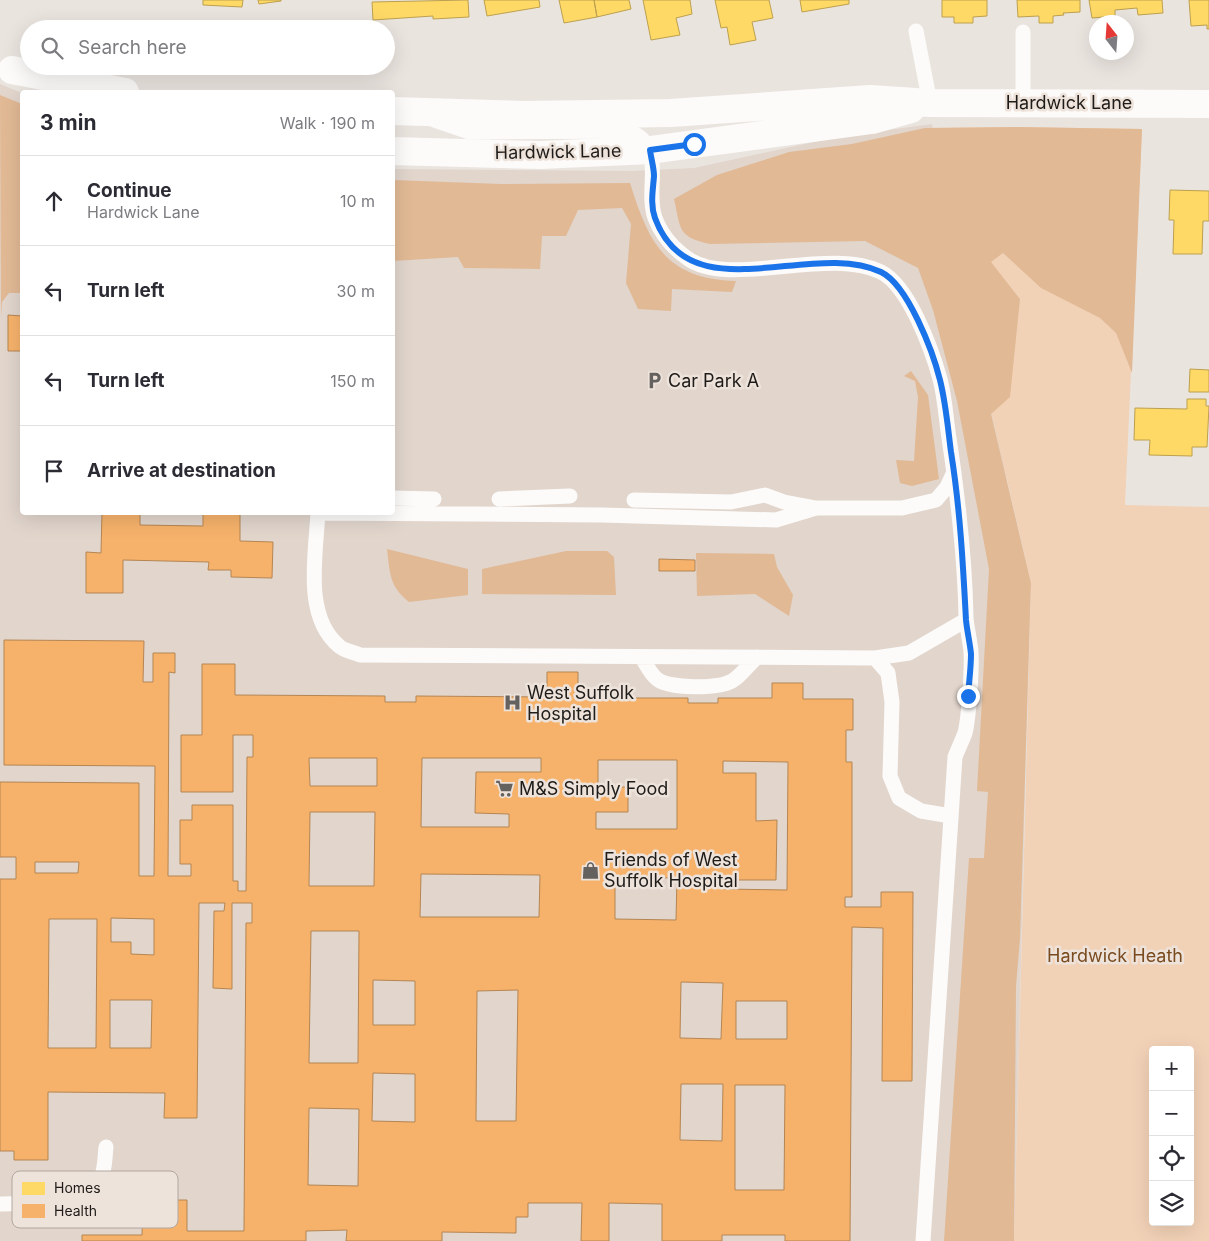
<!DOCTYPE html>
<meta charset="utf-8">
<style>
:root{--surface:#fff;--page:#f7f7f7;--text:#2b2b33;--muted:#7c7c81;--line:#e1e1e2}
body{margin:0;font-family:Inter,sans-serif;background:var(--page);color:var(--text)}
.controls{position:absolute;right:15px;bottom:15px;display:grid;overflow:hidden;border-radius:5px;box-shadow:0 5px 20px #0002}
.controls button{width:45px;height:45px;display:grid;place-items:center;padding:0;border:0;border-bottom:1px solid var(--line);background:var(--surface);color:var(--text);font:25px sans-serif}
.compass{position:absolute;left:1089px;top:15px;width:45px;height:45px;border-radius:50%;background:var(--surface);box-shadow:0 5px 20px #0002;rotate:343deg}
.stop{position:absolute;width:15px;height:15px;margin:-11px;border:4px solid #1a73e8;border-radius:50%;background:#fff}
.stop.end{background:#1a73e8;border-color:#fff;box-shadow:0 1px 5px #0008}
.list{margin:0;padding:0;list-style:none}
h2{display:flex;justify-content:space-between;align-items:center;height:65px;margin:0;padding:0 20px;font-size:21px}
h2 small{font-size:16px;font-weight:400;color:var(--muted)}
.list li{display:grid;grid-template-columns:32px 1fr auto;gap:15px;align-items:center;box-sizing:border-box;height:90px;padding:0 20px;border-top:1px solid var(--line)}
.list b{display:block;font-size:19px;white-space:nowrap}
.list p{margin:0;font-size:16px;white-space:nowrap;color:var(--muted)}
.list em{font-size:16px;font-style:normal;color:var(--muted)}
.icon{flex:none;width:28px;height:28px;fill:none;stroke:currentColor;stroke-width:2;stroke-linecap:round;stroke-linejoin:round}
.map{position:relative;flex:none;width:1209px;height:1241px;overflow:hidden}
.search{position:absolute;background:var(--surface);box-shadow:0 5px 20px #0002;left:20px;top:20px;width:375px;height:55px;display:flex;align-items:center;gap:12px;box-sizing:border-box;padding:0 18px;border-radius:28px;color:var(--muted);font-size:19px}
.panel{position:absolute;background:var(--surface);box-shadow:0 5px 20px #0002;left:20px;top:90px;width:375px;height:425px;border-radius:5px}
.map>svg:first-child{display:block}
</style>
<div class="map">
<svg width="1209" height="1241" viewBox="0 0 1209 1241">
<rect width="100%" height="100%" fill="#eae4df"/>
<!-- built -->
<path fill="#e1d5cc" d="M0,84L22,93V512H392L393,169L632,171L694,168L837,137L932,124L960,263L999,427L1029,636L1014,1241H0Z"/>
<!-- green -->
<path fill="#f2d2b7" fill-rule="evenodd" d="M1018,127L1142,129L1125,505L1209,507V1241H1014L1031,583L925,128ZM1153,1050H1190V1222H1153Z"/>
<!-- forest -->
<path fill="#e1b995" d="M0,95L22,104V293H9L2,302L1,317Z
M1018,127L1142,129L1132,373L1116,333L1100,318L1041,288L1003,253L991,262L1020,299L1010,397L991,414L1031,583L1020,938L1016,986L1014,1241H944L969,858H984L988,792L977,791L989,569L957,401L933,310L918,268L865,241L710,244C677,237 681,229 674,199L717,175L789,152L852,144L925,128Z
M393,180L501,184L630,183C649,244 666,279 736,281L732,292L672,289L671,311L638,309L626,283L631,224L622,208L578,210L566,236H542L540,269L464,268L458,257L393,261Z
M911,371L928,395L939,479L912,486L900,483L896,460L914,461L918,397L915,381L904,376Z
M387,549L468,569V595L409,602C389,586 390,573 387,549Z
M566,551H607L614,557L616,595L482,594V569Z
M696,553L774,554L777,567L793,595L789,616L755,594L697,596Z"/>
<!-- homes -->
<path fill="#ffd966" stroke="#bca04f" d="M203,0H243L242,7L203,5Z
M258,0H281V1L259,4Z
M468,0L469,17L433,19V16L373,20L372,2Z
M484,0H539L540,7L487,16Z
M559,0H594L597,17L564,23Z
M594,0H629L631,9L597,17Z
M643,0H690L692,14L676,18L680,35L651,40Z
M715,0H769L773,18L752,22L756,40L730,45L727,27L721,28Z
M800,0H849V4L802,12Z
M942,0H987V16L973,17V23H954V17H942Z
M1017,0H1080V12L1063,13L1064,15L1053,16V23H1039V16L1018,17Z
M1089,0H1162L1163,13L1138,15L1137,8L1115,10V16L1092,18Z
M1189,0H1209V29H1207V25L1191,26Z
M1170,190L1209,191V221H1203L1202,254H1173L1174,220H1169Z
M1190,369L1209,370V392H1189Z
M1187,399H1206V406H1209L1207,447H1192V456L1149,455L1150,440H1134L1135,408L1187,409Z"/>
<!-- health -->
<path fill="#f6b26b" stroke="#b58552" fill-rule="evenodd" d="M8,315L22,316V351H8Z
M102,512H140V525L203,526V512H240V541L273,542L272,578L231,577V570H208L209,562L123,560V593H86V552L101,553Z
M659,559L695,560V571H659Z
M4,640L144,641L143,682H153V653H175V673L169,672L168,876H191V864H180V820H192V805H233V881H238V891H246L247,757H253V735H233V792H181V735H202V664H235V695L385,696V702H416V696L547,697V672H578V698H688V703H718V698H772V683H803V699H853V730H846V762H852V897H845V907H881V892H913L912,1081H882L883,928L852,927L850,1241H785V1235H722V1241H662V1204L609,1203V1241H581L582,1203H528V1217H516V1233L442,1232V1241H346L347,1230L306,1231V1241H82V1235H142L143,1200H187V1231H244L246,923H252V903H232V989L213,988L214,911H224L225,903H199L197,1118H164L165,1093L48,1092V1160H14V1151H0V879H16V857H0V782L139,783V876H154L155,766L4,765ZM309,758H377V786H310ZM422,758H541V772H476L475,813L509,814V827H421ZM598,760H677V829H596V812H628V787H598ZM723,761L788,762L787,890L723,889V880H776L777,820L756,821V773H723ZM310,812H375L374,886H309ZM35,862H79L78,873H35ZM421,874L540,875L539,917H420ZM615,877L677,878L676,920L615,919ZM111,918L154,919V955L131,954V942H111ZM49,919H97L96,1048H48ZM311,931H359L358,1063H309ZM373,980L415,981V1025H373ZM681,982L723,983L721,1039L680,1038ZM518,990L516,1121H476L477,991ZM110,1000H152L151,1048H110ZM736,1001H787V1039H736ZM373,1073L415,1074V1122L372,1121ZM681,1084H723L722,1141L680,1140ZM735,1085H785L784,1190H735ZM309,1108L359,1109L358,1186L308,1185Z"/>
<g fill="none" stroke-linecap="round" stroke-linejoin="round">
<!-- service -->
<path stroke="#fcfbfa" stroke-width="15" d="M916,31L930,103
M1023,32V102
M434,120L469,132L629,131C668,147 644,187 655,218C661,234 673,248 687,258C728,289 829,246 881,272C909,286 932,350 940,379C945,398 946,419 949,438C958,498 965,557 966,618C967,629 970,640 971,652C972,669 969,717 965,733C962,741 958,749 955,757L923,1241
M392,498L434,499
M499,499L570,496
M634,500L731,502L765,495L784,502L816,508H902L936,500L947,487L954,472
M318,512C316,554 303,616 339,646C344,651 354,652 360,655L875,658L909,653L966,620
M318,513L602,515L776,520L816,508
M641,657C646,663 650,674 657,679C669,689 718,689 732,681C741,676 749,664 757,657
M875,658L888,673L892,702L890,776L899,798L921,811L951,816
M0,1204C26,1203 89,1205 101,1178C105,1170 105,1156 106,1147"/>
<!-- tertiary -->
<path stroke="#fcfbfa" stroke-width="28" d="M12,70L125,92
M392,111L524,115L671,113L870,99L930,103L1209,104
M392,151L540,155L650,150L872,120L911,109"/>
</g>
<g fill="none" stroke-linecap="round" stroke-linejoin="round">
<!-- route -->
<path stroke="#1a73e8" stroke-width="6" d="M694,144L650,150C651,158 654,168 654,176C653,190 650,204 655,218C690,314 812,239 881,272C908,285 933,352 940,380C946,404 948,429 951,452C960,508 963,564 966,620C967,631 970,643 971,654C971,668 969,682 968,696"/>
</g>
<!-- icons -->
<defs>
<symbol id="parking-bare" viewBox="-9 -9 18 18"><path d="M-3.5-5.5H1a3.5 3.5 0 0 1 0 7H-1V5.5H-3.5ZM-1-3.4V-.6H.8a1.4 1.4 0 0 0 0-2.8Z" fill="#65615e" stroke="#eee3db" stroke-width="2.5" paint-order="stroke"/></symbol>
<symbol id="hospital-bare" viewBox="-9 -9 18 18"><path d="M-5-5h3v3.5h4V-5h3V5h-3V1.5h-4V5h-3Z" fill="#65615e" stroke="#eee3db" stroke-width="2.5" paint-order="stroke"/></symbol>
<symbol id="supermarket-bare" viewBox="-9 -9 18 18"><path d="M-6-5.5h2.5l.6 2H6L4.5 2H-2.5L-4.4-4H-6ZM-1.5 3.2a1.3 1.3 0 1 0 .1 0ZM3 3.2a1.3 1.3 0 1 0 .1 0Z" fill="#65615e" stroke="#eee3db" stroke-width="2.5" paint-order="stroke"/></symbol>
<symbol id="shop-bare" viewBox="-9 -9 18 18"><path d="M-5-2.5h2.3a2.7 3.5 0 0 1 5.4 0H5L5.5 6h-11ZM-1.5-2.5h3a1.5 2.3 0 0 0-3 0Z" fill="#65615e" stroke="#eee3db" stroke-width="2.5" paint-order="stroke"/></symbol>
</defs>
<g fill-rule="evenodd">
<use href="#parking-bare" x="642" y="368" width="25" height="25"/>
<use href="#hospital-bare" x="500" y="690" width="25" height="25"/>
<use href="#supermarket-bare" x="492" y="776" width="25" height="25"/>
<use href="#shop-bare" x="578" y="858" width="25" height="25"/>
</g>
<g text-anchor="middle" stroke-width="5" stroke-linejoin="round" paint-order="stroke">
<!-- street labels -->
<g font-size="18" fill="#1e1b18" stroke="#eee3db">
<text x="1069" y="109">Hardwick Lane</text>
<text transform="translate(558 152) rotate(-1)" y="6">Hardwick Lane</text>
</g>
<!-- poi labels -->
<g font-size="18" fill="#1e1b18" stroke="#eee3db" text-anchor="start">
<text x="668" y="387">Car Park A</text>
<text x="527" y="699">West Suffolk<tspan x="527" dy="21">Hospital</tspan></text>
<text x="519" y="795">M&amp;S Simply Food</text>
<text x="604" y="866">Friends of West<tspan x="604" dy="21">Suffolk Hospital</tspan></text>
</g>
<!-- park labels -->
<g font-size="18" fill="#794b1f" stroke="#eee3db">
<text x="1115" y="962">Hardwick Heath</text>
</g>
</g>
<!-- legend -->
<rect x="12" y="1171" width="166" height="57" rx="8" fill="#eee3db" stroke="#b0a7a0" stroke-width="1"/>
<rect x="22" y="1182" width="23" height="13" fill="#ffd966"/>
<rect x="22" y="1204" width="23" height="14" fill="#f6b26b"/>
<g font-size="14" fill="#1e1b18">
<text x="54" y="1193">Homes</text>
<text x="54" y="1216">Health</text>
</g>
</svg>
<div class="controls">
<button>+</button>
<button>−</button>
<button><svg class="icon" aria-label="locate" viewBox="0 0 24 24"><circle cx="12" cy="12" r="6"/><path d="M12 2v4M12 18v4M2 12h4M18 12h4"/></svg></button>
<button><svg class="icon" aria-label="layers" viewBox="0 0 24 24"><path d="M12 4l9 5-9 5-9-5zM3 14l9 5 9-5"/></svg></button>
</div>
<svg class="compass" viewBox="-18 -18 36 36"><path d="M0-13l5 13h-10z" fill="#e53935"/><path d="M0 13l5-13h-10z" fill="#7c7c81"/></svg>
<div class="stop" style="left:694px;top:144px"></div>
<div class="stop end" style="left:968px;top:696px"></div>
<div class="search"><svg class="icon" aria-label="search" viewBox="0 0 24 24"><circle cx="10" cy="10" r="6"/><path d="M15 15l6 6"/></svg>Search here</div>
<section class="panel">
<h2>3 min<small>Walk · 190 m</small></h2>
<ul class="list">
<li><svg class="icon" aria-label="ahead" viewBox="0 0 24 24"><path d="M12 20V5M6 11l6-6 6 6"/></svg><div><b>Continue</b><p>Hardwick Lane</p></div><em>10 m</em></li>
<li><svg class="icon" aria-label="left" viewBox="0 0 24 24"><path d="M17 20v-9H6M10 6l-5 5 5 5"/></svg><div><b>Turn left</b></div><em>30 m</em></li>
<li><svg class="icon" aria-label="left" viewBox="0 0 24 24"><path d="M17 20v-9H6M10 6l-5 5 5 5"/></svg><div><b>Turn left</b></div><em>150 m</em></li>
<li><svg class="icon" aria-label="arrive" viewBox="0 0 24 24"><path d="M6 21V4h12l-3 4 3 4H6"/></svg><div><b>Arrive at destination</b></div></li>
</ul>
</section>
</div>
